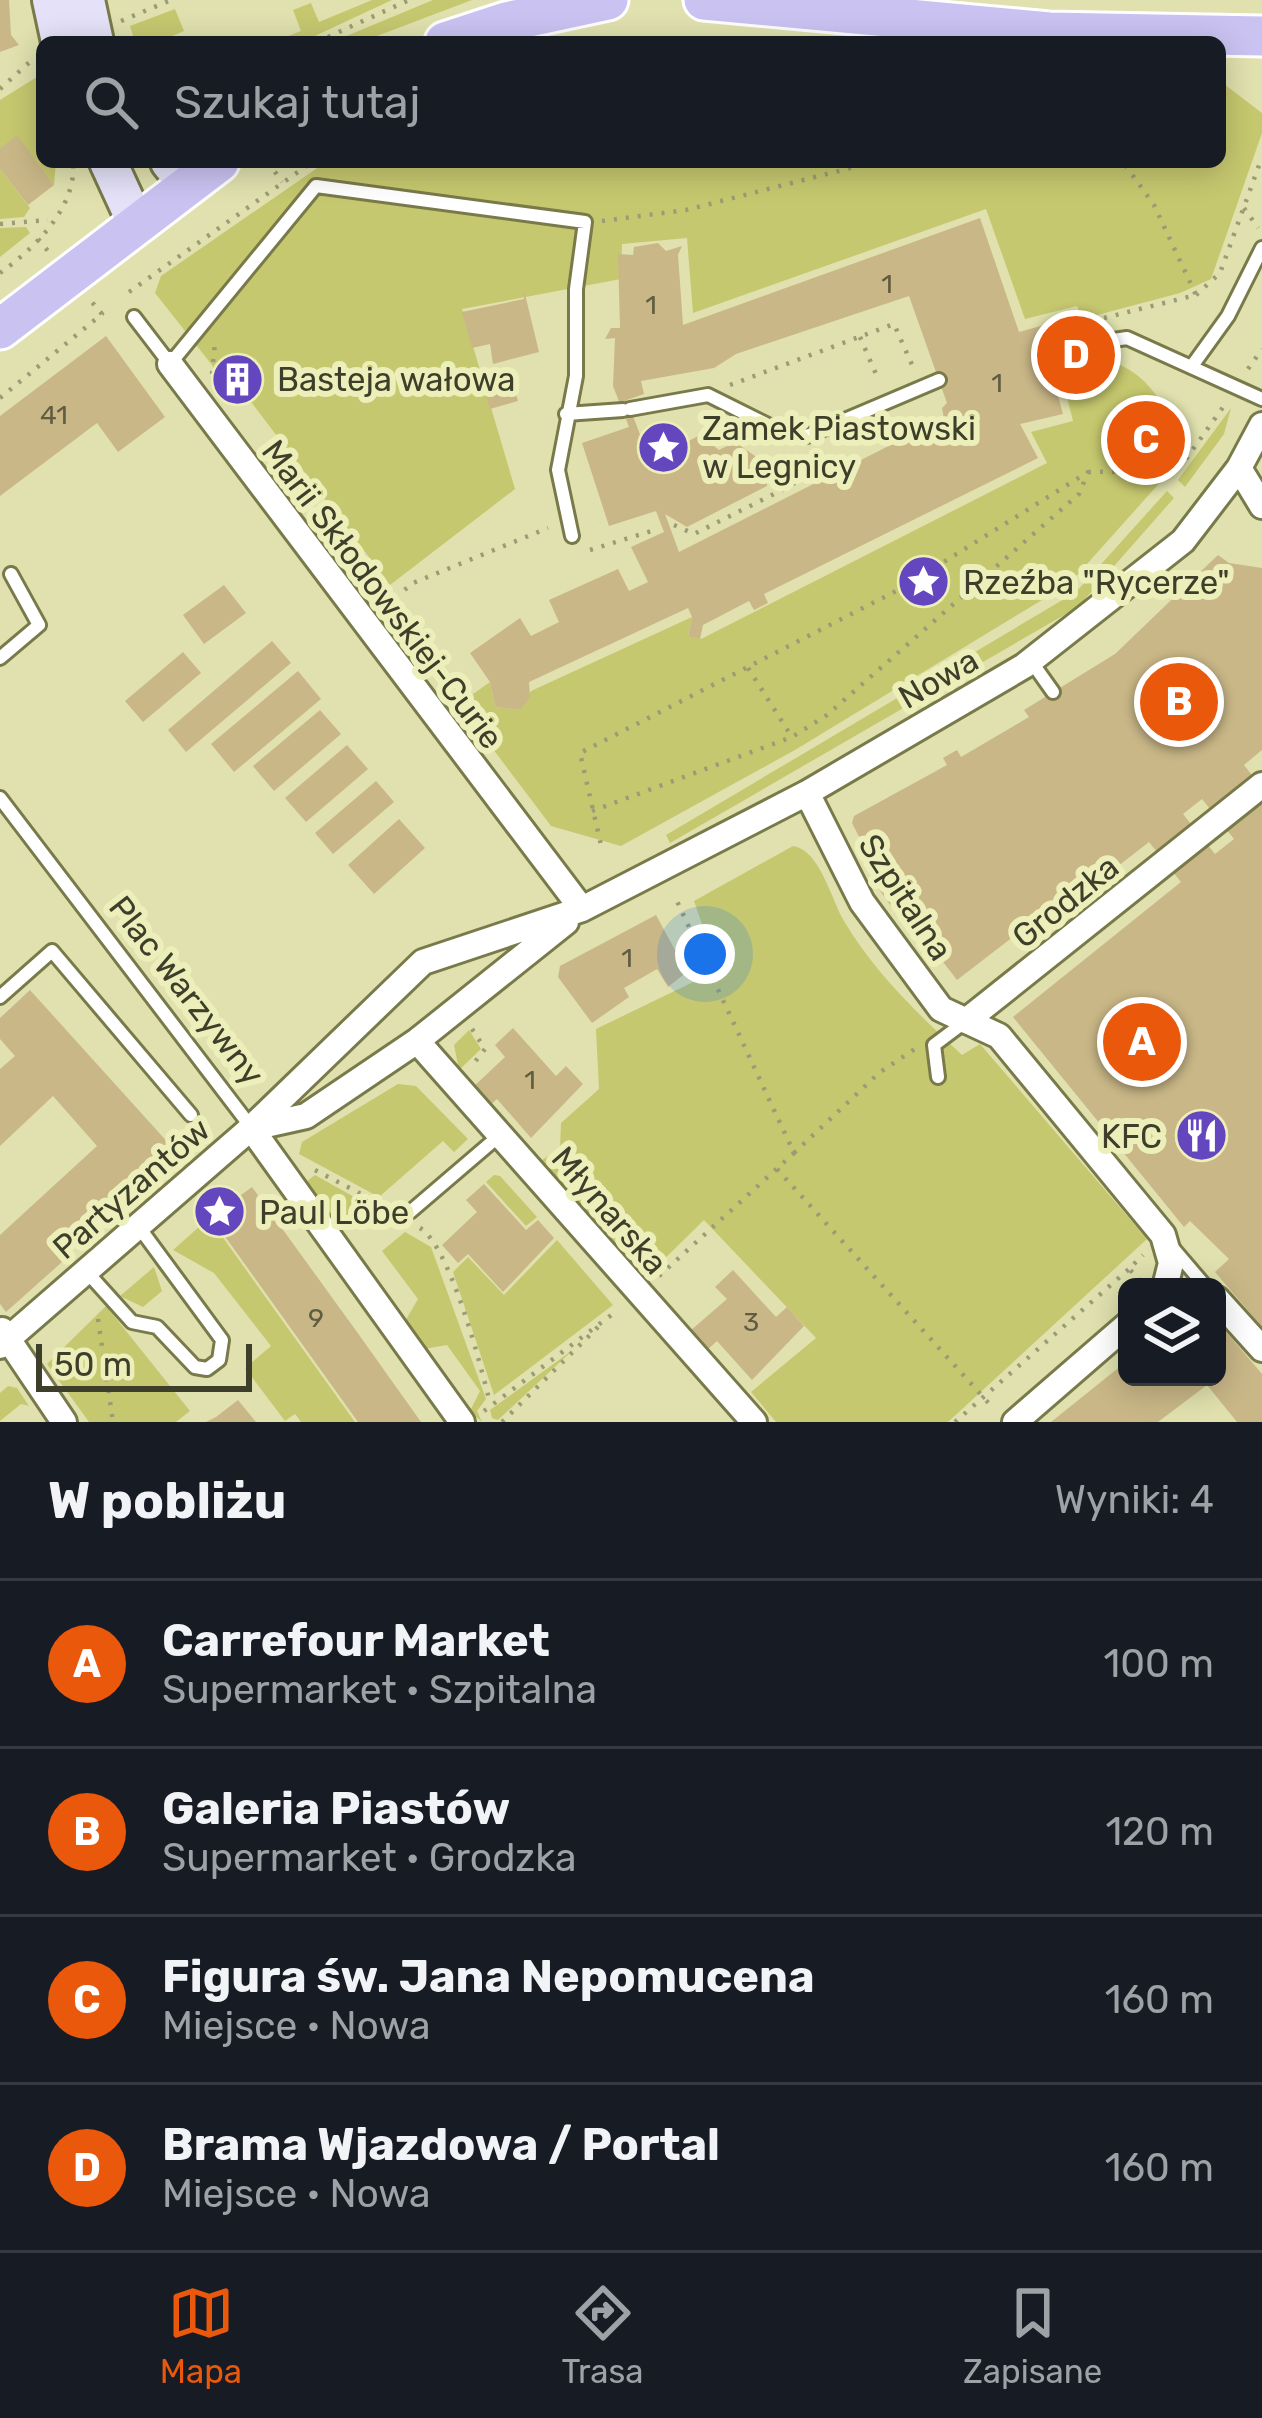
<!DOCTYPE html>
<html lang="pl">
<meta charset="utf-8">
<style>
:root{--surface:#171b24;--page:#242831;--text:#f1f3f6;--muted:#9ea1a6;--line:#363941;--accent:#ea580c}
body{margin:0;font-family:Rubik,sans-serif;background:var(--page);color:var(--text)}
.controls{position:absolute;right:36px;bottom:36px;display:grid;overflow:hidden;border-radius:18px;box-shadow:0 6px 30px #0003}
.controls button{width:108px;height:108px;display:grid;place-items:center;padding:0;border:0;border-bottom:3px solid var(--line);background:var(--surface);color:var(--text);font:60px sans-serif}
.scale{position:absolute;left:36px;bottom:30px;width:216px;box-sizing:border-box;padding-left:12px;border:6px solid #3e3f2a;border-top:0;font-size:33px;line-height:42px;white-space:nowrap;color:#3e3f2a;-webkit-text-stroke:9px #edefbb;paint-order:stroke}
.you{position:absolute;left:705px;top:954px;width:42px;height:42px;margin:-30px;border:9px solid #fff;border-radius:50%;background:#1a73e8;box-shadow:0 0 0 18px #1a73e833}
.badge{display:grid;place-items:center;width:78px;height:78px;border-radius:50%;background:var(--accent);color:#fff;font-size:39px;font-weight:700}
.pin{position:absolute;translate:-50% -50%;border:6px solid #fff;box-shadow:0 3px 12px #0006}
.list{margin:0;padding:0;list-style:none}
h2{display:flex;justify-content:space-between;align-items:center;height:156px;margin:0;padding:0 48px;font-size:51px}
h2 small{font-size:39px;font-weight:400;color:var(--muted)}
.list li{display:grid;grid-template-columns:78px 1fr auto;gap:36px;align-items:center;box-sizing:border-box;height:168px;padding:0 48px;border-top:3px solid var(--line)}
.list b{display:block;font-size:45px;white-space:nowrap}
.list p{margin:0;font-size:39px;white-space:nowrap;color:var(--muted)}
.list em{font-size:39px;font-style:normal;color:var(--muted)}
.icon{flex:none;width:66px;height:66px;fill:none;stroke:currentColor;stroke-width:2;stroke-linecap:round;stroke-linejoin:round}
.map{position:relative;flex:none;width:1262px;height:1422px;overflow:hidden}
.search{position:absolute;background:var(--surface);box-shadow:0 6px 30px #0003;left:36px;right:36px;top:36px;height:132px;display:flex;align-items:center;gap:30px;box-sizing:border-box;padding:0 42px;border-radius:18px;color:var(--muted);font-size:45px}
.sheet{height:828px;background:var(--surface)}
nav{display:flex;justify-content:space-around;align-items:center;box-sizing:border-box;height:168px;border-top:3px solid var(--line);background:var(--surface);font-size:33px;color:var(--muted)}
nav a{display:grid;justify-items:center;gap:6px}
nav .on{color:var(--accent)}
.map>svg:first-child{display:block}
</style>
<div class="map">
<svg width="1262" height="1422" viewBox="0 0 1262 1422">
<rect width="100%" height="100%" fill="#e0e1ae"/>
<!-- green -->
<path fill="#c6c86f" d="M372,0H392L302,42H273L301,31L293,10L311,3L319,22Z
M433,0H472L361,42H332Z
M175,9L184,31L170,37L172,42H135L130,26Z
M40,75L42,162H56L54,185L17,136L0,148V100Z
M1220,81L1262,113V133L1211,279L1180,293L1082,319L1077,306L1025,319L986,209L693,313L687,238L622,244L621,279L462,309L515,489L390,585L252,403L226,395L212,365L155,293L161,276L326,162H1220Z
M0,169L30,208L24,217L0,219Z
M0,228L26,227L30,233L0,257Z
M1093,360C1139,360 1157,396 1180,430L1181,448L1163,479L1070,583L795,750L621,846L551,826L459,704L490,682L495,707L520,710L531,691L692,617L688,635L701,639L1047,463L1031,432L1073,421L1064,385L1097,377Z
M1231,408L1224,434L1185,487L1178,480Z
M1167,491L1174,498L1078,607L670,843L666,835L1076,592Z
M793,846C820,850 831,899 844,921C875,973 918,1014 962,1055L980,1044L1147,1239L948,1422H776L751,1392L816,1338L704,1220L644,1279L537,1163L560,1149L561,1123L599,1089L596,1029L718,970L694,901Z
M469,1030L481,1049L459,1070L454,1045Z
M398,1084L416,1086L468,1139L454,1152L443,1141L379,1197L299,1154L302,1142Z
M315,1175L372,1207L357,1218L329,1216L306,1182Z
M494,1175L500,1176L537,1217L526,1226L486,1182Z
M209,1218L355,1422H301L295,1414L285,1421L245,1368L271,1346L214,1273L173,1250Z
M405,1232L431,1247L486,1399L477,1411L482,1422L470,1411L480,1391L447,1345L424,1349L404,1323L418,1299L382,1251Z
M557,1240L613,1305L494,1395L453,1272L468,1257L504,1295Z
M154,1267L162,1291L143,1307L120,1296Z
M106,1306L190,1411L176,1422H89L47,1364Z
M574,1349L498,1420L492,1418L490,1410Z
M8,1386L17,1388L29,1406L21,1404L0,1421V1393Z"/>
<!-- building -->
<path fill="#c9b787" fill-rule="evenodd" d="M0,0H9L11,35L19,45L0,52Z
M17,135L54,185L28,205L0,169V148Z
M980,218L1019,332L1066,319L1082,378L1055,385L1063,414L1020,424L1038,458L764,594L768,603L754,610L749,601L703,625L700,639L688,636L692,617L688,608L529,682L530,697L520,710L495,707L490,682L470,653L520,618L531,636L559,622L549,600L618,569L629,591L648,582L631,547L664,532L656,511L609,526L582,443L629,427L613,386L615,338L605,339L611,328H620L618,254L633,255L634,247L658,243L666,251L682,246L678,255L683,325ZM909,296L947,403L942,408L944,418L679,552L665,514L687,527L767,486L768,465L735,442L719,450L700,435L656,458L654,472L627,400L644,394L641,381L714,368L736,354Z
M524,290L539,352L493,364L490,344L472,348L462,312L524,299Z
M106,336L165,417L118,452L97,423L0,496V416Z
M222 378a16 16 0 1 1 32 0a16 16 0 1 1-32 0Z
M510,374L518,401L490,409L482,382Z
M1218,555L1229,563L1262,568V750L1244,765L1262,788V1327L1215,1272L1229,1259L1190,1221L1184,1227L1013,1017L1181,882L1149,842L1081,895L1075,889L957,980L920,932L913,937L871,878L878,874L852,823L854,816L947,765L943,758L957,750L961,757L1029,717L1024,710L1115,654ZM1202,799L1234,839L1215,854L1183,814Z
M224,585L246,613L204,644L183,615Z
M272,641L291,663L186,752L168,730Z
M183,652L201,673L143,722L125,701Z
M298,671L321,699L234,772L211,744Z
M320,710L341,734L274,791L253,766Z
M347,745L368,769L306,822L285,798Z
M376,781L394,802L333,854L315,833Z
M399,819L425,848L374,894L348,865Z
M656,915L687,972L668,987L657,969L624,988L629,997L592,1023L558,977L560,966Z
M30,990L171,1146L162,1154L165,1158L66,1248L71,1254L6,1312L0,1304V1235L97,1146L53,1096L0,1146V1069L15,1056L0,1039V1018Z
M513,1028L556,1076L566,1066L583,1084L531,1138L497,1099L487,1108L470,1090L505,1057L495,1045Z
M484,1184L526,1230L538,1220L554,1238L503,1292L468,1254L458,1263L442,1245L477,1212L466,1200Z
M252,1187L357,1332L421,1422H358L211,1217Z
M733,1270L776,1317L787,1307L804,1326L752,1380L717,1341L707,1350L690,1331L727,1299L715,1287Z
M1217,1321L1262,1374V1422H1237L1207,1385L1158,1422H1051L1127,1361V1377H1217Z
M238,1400L256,1422H206L216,1417Z"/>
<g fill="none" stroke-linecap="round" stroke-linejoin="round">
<defs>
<path id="lane" d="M134,317L170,364L316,186L585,222L576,289V376L558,470L572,536
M1073,346L1127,338L1262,399
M1192,366L1228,316L1262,248
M630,409L708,395L782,432L807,436L939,380
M566,414L623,410
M0,658L39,625L11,574
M1031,661L1053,692
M0,798L251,1127
M0,997L52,951L191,1115
M938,1077L934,1045L966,1021
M410,1212L500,1135
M1171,1246L1206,1287
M86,1271L132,1322L157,1327L195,1367L207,1369L219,1360L222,1340L136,1223"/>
<path id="street" d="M170,364L582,909
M1239,468L1262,506
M807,793L862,902L941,1009L999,1036L1163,1235L1171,1263L1165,1287
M966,1021L1262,785
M417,1041L754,1422
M251,1128L462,1422
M252,1128L306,1116L417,1041L566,922
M1217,1299L1262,1349
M2,1330L64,1422
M0,1346L251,1128L423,962L582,909L807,793L1024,666L1183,541L1239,468L1262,425
M1015,1422L1127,1325"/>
<path id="secondary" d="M51,0L60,42
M86,0L95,42
M108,162L136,223
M169,162L186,183"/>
<path id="primary" d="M704,0L1049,32L1262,36
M445,42L506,22L608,0
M0,329L219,162"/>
</defs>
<!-- lane casing -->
<use href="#lane" stroke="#797a4a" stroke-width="18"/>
<!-- street casing -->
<use href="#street" stroke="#797a4a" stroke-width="30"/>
<!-- secondary casing -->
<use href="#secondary" stroke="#797a4a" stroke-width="42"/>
<!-- primary casing -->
<use href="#primary" stroke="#fff" stroke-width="45"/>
<!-- path -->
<path stroke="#9b9c76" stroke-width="4.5" stroke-dasharray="3 9" stroke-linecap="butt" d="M121,21L171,0
M317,42L409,0
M0,89L33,59
M268,162L282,182
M1244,208L1258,228
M602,221L686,210L874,162
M0,224L48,220
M38,239L48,251
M0,273C35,248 77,207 73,162
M129,292L312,162
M1196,295L1220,273L1262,157
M1104,318L1196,295L1154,205L1123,162
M860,337L879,381
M1248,369L1262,349
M212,374L215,343
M730,385L894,324L913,367
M0,398L102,314L91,301
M1152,435L1176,414
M1186,459L1226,403
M1088,472L1176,471
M674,525L694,534L792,485L803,475L808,454
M590,550L658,529
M386,605L413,583L548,528
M748,668L792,737
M592,811L792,737L827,715L1079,494L1088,472L902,588L580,753L601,845
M472,1029L485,1049L474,1063
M794,1153L879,1073L916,1048
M777,1169L994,1409
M315,1170L390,1209
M420,1228C450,1246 481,1366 490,1403
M659,1276L794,1153L676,899
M1141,1281L1129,1269L1143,1255
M98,1319L113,1422
M484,1411L618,1310
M502,1422L598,1327
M955,1422L1129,1269"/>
<!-- lane -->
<use href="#lane" stroke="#fff" stroke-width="12"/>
<!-- street -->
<use href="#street" stroke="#fff" stroke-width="24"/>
<!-- secondary -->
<use href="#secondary" stroke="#e4e1f8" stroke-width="36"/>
<!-- primary -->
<use href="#primary" stroke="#cac3f2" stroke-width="39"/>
</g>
<!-- icons -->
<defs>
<symbol id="building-disc" viewBox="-11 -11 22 22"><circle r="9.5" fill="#6447bf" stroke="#edefbb"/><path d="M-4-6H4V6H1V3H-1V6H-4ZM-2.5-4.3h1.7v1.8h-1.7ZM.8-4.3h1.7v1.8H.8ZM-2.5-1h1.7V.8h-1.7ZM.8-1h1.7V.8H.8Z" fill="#fff"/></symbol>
<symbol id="sight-disc" viewBox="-11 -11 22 22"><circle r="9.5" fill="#6447bf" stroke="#edefbb"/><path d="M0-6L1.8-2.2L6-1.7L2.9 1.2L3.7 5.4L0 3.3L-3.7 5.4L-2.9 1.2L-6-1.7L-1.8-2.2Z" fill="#fff"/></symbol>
<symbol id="restaurant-disc" viewBox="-11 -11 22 22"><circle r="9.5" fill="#6447bf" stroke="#edefbb"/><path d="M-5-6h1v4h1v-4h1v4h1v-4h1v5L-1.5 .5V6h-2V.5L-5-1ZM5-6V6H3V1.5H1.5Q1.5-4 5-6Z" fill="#fff"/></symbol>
</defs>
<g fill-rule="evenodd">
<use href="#building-disc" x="208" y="350" width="59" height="59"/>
<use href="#sight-disc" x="634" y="418" width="59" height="59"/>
<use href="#sight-disc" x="894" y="552" width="59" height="59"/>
<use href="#restaurant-disc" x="1172" y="1106" width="59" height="59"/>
<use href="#sight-disc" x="190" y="1182" width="59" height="59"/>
</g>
<g text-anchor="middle" stroke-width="12" stroke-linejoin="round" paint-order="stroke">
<!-- number labels -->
<g font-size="27" fill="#615d41">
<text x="887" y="293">1</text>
<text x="651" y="314">1</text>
<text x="997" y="392">1</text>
<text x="54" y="424">41</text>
<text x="627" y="967">1</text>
<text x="530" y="1089">1</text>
<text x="316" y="1327">9</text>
<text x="751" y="1331">3</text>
</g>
<!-- poi labels -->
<g font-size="33" fill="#3e3f2a" stroke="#edefbb" text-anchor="start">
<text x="277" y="391">Basteja wałowa</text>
<text x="702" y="440">Zamek Piastowski<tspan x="702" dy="38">w Legnicy</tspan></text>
<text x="963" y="594">Rzeźba "Rycerze"</text>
<text x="1162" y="1148" text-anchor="end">KFC</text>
<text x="259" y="1224">Paul Löbe</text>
</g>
<!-- street labels -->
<g font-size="33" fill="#3e3f2a" stroke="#edefbb">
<text transform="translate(383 594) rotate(53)" y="12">Marii Skłodowskiej-Curie</text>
<text transform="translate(938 678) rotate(-30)" y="12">Nowa</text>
<text transform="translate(906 897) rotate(57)" y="12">Szpitalna</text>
<text transform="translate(1065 901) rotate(-39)" y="12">Grodzka</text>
<text transform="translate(187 990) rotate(52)" y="12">Plac Warzywny</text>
<text transform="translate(131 1188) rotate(-41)" y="12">Partyzantów</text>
<text transform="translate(610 1210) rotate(49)" y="12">Młynarska</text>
</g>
</g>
</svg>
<div class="controls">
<button><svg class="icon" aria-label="layers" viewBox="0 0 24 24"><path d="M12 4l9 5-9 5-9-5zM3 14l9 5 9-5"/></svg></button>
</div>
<div class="scale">50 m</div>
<div class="you"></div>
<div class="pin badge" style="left:1142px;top:1042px">A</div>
<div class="pin badge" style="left:1179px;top:702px">B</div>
<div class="pin badge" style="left:1146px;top:440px">C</div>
<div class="pin badge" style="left:1076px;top:355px">D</div>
<div class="search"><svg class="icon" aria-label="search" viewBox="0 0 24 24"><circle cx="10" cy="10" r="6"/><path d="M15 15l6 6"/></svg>Szukaj tutaj</div>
</div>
<section class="sheet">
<h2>W pobliżu<small>Wyniki: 4</small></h2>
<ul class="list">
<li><span class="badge">A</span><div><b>Carrefour Market</b><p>Supermarket · Szpitalna</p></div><em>100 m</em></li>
<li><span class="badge">B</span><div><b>Galeria Piastów</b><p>Supermarket · Grodzka</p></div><em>120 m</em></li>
<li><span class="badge">C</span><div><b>Figura św. Jana Nepomucena</b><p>Miejsce · Nowa</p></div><em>160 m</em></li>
<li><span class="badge">D</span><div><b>Brama Wjazdowa / Portal</b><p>Miejsce · Nowa</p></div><em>160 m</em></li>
</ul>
</section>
<nav>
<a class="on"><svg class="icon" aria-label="map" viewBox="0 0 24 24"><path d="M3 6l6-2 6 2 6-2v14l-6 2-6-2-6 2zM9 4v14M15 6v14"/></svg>Mapa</a>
<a><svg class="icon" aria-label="directions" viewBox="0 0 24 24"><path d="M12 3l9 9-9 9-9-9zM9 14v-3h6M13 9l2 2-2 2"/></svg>Trasa</a>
<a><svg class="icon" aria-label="saved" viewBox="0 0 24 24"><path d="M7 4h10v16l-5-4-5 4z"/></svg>Zapisane</a>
</nav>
